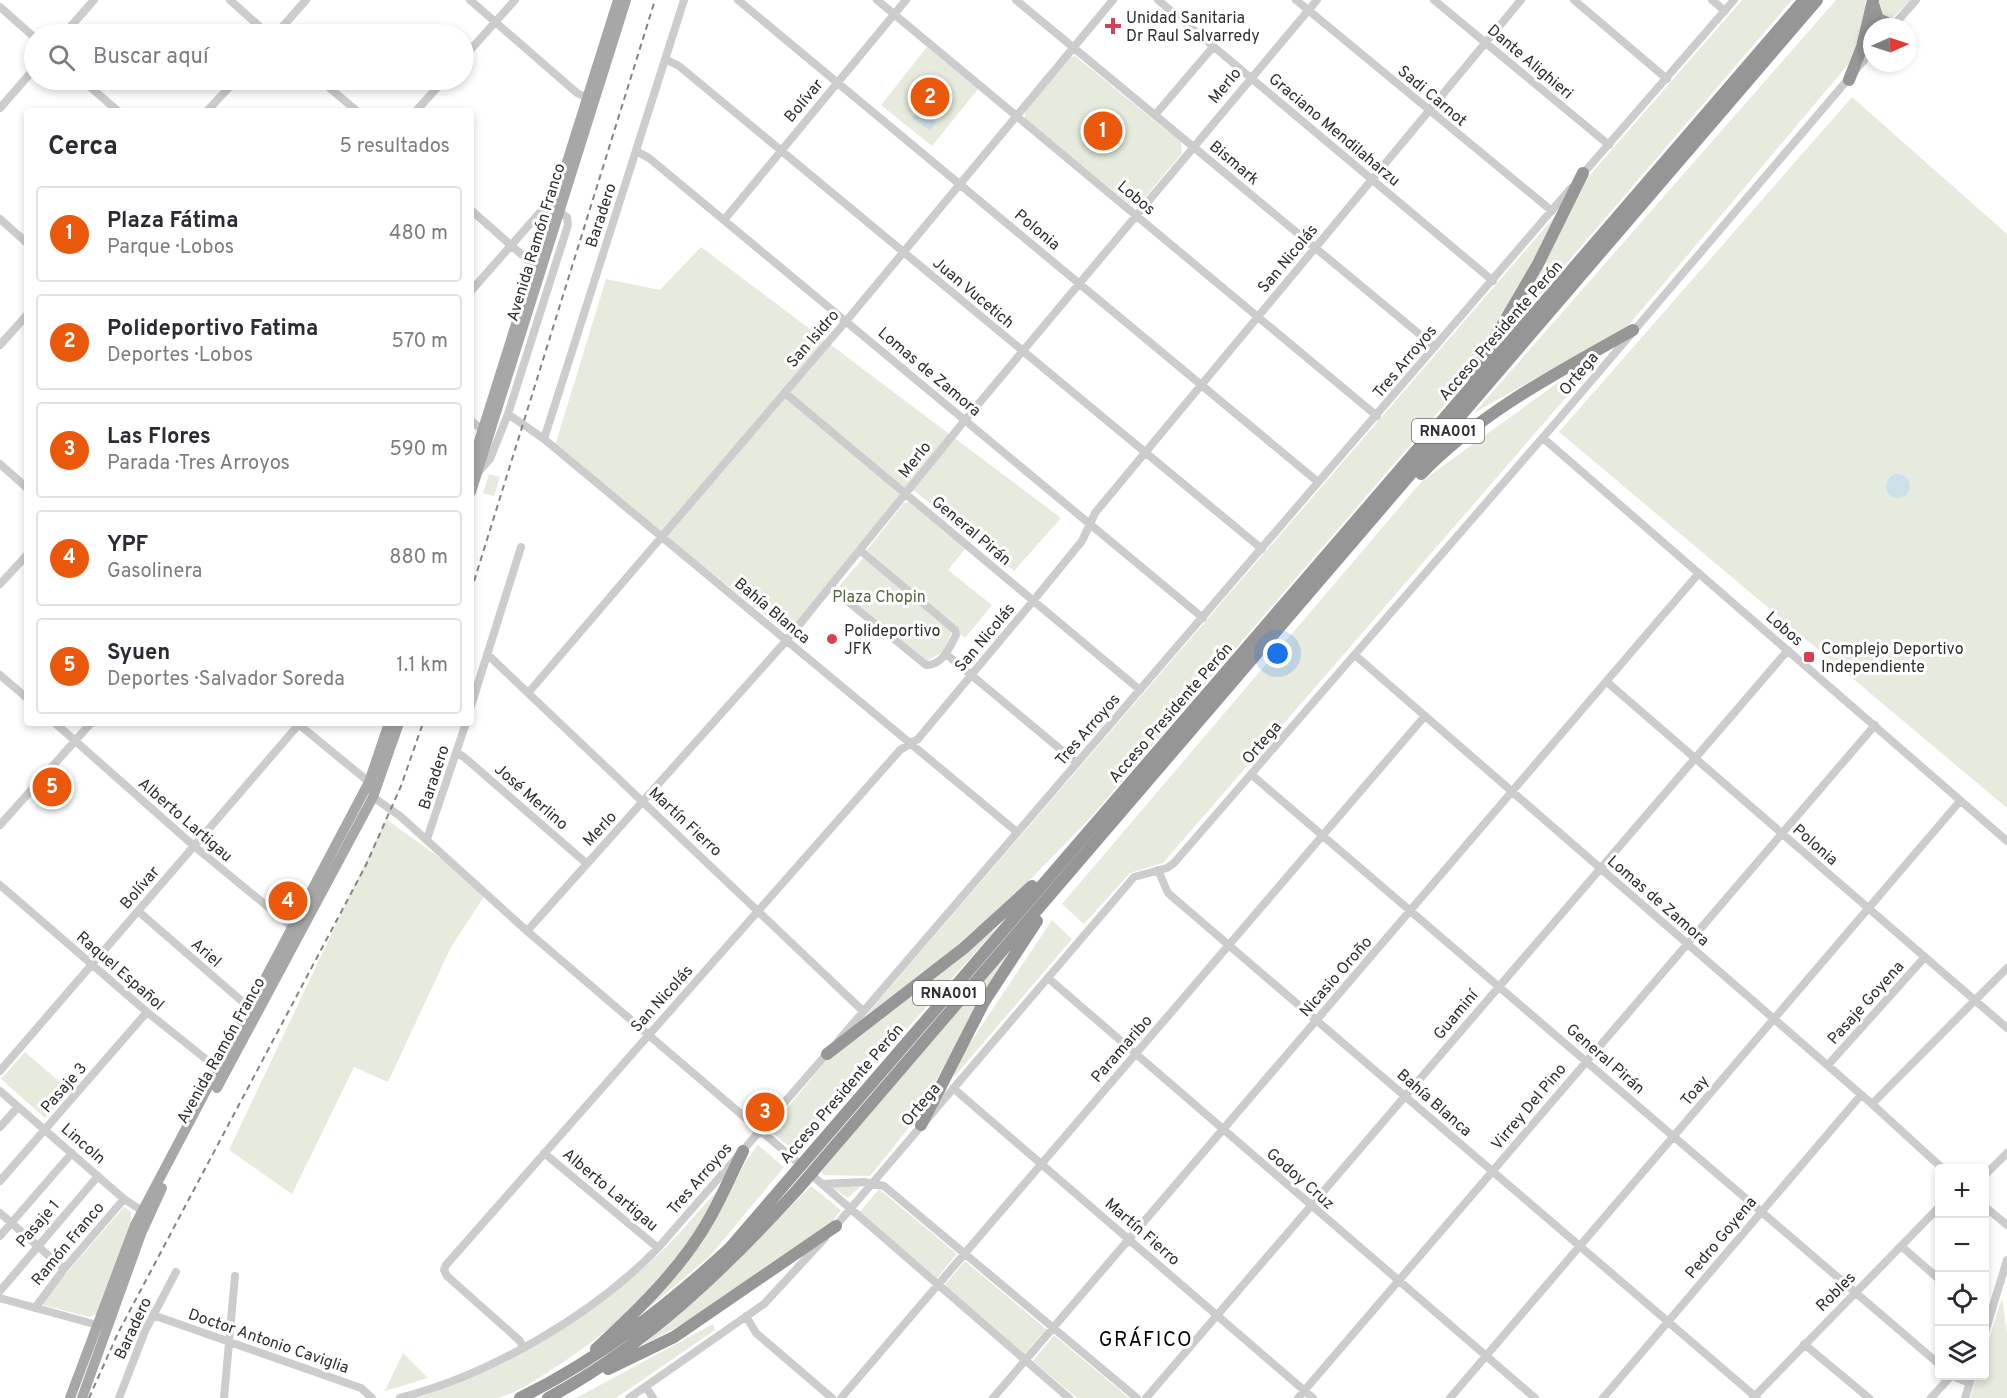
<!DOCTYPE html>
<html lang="es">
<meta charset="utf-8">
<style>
:root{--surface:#fff;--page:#f2f2f3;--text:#2b2b33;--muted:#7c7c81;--line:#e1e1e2;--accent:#ea580c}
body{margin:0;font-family:Overpass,sans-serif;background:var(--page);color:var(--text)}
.controls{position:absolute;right:18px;bottom:18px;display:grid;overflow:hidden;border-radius:6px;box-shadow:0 3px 9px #0003}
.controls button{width:54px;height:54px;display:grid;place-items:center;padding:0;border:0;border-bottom:2px solid var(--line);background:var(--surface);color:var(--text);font:30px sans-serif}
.compass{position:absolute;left:1863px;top:18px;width:54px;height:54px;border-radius:50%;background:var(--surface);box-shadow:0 3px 9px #0003;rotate:87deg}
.you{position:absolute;left:1278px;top:654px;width:21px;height:21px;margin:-15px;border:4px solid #fff;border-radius:50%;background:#1a73e8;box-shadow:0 0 0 9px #1a73e833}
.badge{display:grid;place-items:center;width:39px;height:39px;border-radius:50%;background:var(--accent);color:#fff;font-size:20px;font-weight:700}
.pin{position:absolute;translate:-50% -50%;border:3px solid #fff;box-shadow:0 2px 6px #0006}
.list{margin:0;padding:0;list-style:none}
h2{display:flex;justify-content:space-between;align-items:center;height:78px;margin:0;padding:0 24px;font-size:26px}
h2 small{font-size:20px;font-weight:400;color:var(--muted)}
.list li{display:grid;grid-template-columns:39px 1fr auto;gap:18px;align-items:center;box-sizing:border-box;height:96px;margin:0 12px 12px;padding:0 12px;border:2px solid var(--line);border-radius:6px}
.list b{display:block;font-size:22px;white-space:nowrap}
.list p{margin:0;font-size:20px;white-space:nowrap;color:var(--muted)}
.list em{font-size:20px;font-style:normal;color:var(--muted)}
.icon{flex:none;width:33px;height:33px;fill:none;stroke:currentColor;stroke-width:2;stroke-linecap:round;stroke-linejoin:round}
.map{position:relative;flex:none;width:2007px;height:1398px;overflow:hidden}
.search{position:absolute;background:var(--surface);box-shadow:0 3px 9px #0003;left:24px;top:24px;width:450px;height:66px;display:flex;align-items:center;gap:15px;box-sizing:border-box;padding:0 21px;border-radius:33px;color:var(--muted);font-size:22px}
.panel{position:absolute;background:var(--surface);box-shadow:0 3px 9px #0003;left:24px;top:108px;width:450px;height:618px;border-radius:6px}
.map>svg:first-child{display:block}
</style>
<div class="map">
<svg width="2007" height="1398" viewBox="0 0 2007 1398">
<rect width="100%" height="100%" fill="#fff"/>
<!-- green -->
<path fill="#e6ebde" d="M1742,0H1792L1506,334L1589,176Z
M1836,0H1866L1856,55L1627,327L1474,413Z
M1879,0H1911L1890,20L1886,19L1878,10Z
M927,47L978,89L932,146L881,105Z
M1075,56L1181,142L1182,153L1139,205H1131L1025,119V112L1068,58Z
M1852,97L2007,234V808L1559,432Z
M1561,209L1552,232L1470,375L1093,815L992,919L859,1023Z
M701,247L1061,518L1014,571L912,489L792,636L554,449L606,279L660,290Z
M1560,381L1566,382L1571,388L1569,394L1163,863L1130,873L1084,924L1062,904L1422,481Z
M489,474L500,477L494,496L483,493Z
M909,502L965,549L948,570L992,605L965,638L959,633V629L867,550L904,503Z
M864,557L952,631L944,651L927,661L841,590L840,585Z
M386,819L487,892L451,947L388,1082L354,1067L292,1194L229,1150Z
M1052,920L1072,939L954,1077L952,1070Z
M1000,925L796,1152L769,1130L835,1050Z
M1016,939L911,1125L870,1176L824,1175L821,1172Z
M25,1052L69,1090L45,1118L1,1079Z
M758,1145L784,1167L710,1256L632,1322L718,1215L746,1161Z
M862,1185L848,1198L831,1187Z
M811,1186L841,1210L825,1231L696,1317L643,1345L719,1278Z
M879,1189L957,1254L937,1278L859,1213Z
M718,1190C687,1267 614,1331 545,1374C531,1383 512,1395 496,1398C471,1398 443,1398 418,1398C508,1366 589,1319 659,1254C680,1234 698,1211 718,1190Z
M124,1207L131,1212V1221L97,1314L89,1317L43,1305V1300Z
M965,1261L1046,1329L1024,1355L943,1287Z
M2002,1298L2007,1333V1398H1970L1977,1376H1984L1985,1352Z
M713,1324L715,1330L616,1398H576Z
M1054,1335L1129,1398H1077L1033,1361Z
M403,1353L428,1378L385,1391Z"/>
<!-- water -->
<path fill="#cce0e9" d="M920,109L936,122L930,131L913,118Z
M1886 486a12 12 0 1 1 24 0a12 12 0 1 1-24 0Z"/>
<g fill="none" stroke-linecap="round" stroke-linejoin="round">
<!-- minor -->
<path stroke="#ccc" stroke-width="8" d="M230,0L268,34
M470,0L577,93L592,100
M738,0L1318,482
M877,0L1377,416
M1016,0L1435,347
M1158,0L1493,281
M1296,0L1552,211
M1434,0L1609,145
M1574,0L1667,79
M1712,0L1725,11
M0,7L34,37
M1892,27L1916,0
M64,34L94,0
M276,34L306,0
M464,57L515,0
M665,59L679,66L1262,549
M82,80L118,111
M320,80L357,111
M0,108L34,69
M207,111L236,80
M416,111L444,80
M1155,115L1213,47
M636,151L649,158L1203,618
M1581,176L1734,0
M471,210L538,269
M0,219L27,243
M724,220L906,0
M471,291L543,209L553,208L567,217L568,225L508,414L490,459L477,474
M0,345L27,315
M785,393L1140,690
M508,414L544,439L1017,832
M471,421L483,430
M1543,438L2007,841
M544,439L684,0
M0,464L27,488
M0,584L27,555
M830,587L926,665C942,666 950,647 956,635L955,630L860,550
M487,654L863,1011
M946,654L1077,763
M1356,656L1872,1104L1942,1168
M0,675L27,698
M1607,682L2007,1028
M529,692L847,320L1113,0
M471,706L521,547
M55,723L194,846L296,930
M297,723L369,782
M457,753L464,757L586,863
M1252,775L1940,1365
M373,797L400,816L527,931L796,1161
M0,825L91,723
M427,839L466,723
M1158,870L1168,893L1757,1398
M0,885L147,1012L222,1072
M138,911L244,1003L255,1009
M527,931L786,641L965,420L1317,0
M1048,978L1535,1398
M838,1041L1571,188
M1828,1065L1924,958
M0,1071L300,723
M953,1088L1313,1398
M0,1091L124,1199L147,1214
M1872,1104L2007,968
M0,1127L18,1107
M544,1153L658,1248
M1984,1176L2007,1153
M815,1178L1069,1398
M0,1181L147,1012
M822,1184L864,1182L884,1186L1137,1398
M1984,1206L2007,1225
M0,1213L64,1269
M834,1228L1134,877L1167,868L1174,863L1558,420L1872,51
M0,1236L72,1153
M1901,1246L1940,1280
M0,1291L98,1176
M0,1298L101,1326
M35,1308L64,1269L124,1199
M153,1315L361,1388L372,1398
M746,1316L756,1333L832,1398
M1984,1336L2007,1260
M1804,1344L1869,1398
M523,1346L519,1340L447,1276L444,1270L446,1265L900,750L918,739L1033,601L1082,541L1095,513L1521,0
M1953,1376L1969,1383
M646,1387L653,1398
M119,1398L145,1331L176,1272
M224,1398L235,1276
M400,1398C490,1375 593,1315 658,1248L830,1050
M629,1398L764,1304L825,1238
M841,1398L1424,717
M993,1398L1699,573
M1146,1398L1788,650
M1298,1398L1875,725
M1450,1398L1960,801
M1603,1398L1861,1095
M1753,1398L1940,1206
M1931,1398L1951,1376
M1965,1398L1972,1376"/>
<!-- major -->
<path stroke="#a7a7a7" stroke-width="10" d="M471,467L618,0
M471,492L626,0
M217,1088L373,797L399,723
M70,1398L135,1225L369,782L389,723
M82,1398L141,1234L162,1188"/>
<!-- highway -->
<path stroke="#969696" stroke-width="12" d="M1873,4L1878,19L1894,26
M1849,80L1862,47L1873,0
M1472,377L1538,264L1583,173
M1421,474C1482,411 1557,373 1633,330
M827,1054L964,948L1032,886
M921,1125L984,1002L1037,921
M596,1349C637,1311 680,1270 708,1221C721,1199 731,1175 743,1151
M608,1369L674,1337L836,1226
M520,1398C599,1359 666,1307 730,1248L1804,0
M548,1398C645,1346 723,1271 797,1190L1817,0"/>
<!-- rail -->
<path stroke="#848484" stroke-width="2" stroke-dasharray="6 4.5" stroke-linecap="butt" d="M471,591L655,0
M89,1398L118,1333L366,865L401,786L423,723"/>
</g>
<!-- markers -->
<g fill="#d83f54" stroke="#fff" stroke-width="2">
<path d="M1110 17h6v6h6v6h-6v6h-6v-6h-6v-6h6z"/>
<circle cx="832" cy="639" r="6"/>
<rect x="1803" y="651" width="12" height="12" rx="3"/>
</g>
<g text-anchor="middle" stroke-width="6" stroke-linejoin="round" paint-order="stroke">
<!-- shield labels -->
<g fill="#fff" stroke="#6d6d6d" stroke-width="1.5">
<rect x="1412" y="419" width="72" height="24" rx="4.5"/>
<rect x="913" y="981" width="72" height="24" rx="4.5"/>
</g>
<g font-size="15" font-weight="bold" fill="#2f2f2f">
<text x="1448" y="436">RNA001</text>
<text x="949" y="998">RNA001</text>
</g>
<!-- poi labels -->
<g font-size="16" fill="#2f2f2f" stroke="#fff" text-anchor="start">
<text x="1126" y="23">Unidad Sanitaria<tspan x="1126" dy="18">Dr Raul Salvarredy</tspan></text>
<text x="844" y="636">Polideportivo<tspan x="844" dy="18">JFK</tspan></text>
<text x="1821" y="654">Complejo Deportivo<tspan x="1821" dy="18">Independiente</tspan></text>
</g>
<!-- street labels -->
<g font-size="16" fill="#2f2f2f" stroke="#fff">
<text transform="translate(1531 61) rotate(40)" y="6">Dante Alighieri</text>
<text transform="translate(1224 85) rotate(-50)" y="6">Merlo</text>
<text transform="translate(1433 95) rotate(40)" y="6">Sadi Carnot</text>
<text transform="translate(803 100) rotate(-50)" y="6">Bolívar</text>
<text transform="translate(1335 129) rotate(40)" y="6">Graciano Mendilaharzu</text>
<text transform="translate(1235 162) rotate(40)" y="6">Bismark</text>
<text transform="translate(1137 197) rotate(40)" y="6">Lobos</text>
<text transform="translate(600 215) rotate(-72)" y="6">Baradero</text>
<text transform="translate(1038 229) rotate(40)" y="6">Polonia</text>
<text transform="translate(535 242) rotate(-73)" y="6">Avenida Ramón Franco</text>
<text transform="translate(1287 258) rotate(-50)" y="6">San Nicolás</text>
<text transform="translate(974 292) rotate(40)" y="6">Juan Vucetich</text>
<text transform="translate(1500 330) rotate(-49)" y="6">Acceso Presidente Perón</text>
<text transform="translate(812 338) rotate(-49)" y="6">San Isidro</text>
<text transform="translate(1404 361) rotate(-50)" y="6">Tres Arroyos</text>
<text transform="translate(930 371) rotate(40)" y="6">Lomas de Zamora</text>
<text transform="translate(1578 373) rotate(-50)" y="6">Ortega</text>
<text transform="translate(914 459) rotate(-51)" y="6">Merlo</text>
<text transform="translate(972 530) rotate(40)" y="6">General Pirán</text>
<text transform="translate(773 610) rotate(40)" y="6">Bahía Blanca</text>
<text transform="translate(1785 628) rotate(41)" y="6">Lobos</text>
<text transform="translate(984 637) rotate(-50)" y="6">San Nicolás</text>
<text transform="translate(1170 712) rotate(-49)" y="6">Acceso Presidente Perón</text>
<text transform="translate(1087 729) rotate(-49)" y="6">Tres Arroyos</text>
<text transform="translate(1261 742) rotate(-49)" y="6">Ortega</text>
<text transform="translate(433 777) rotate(-72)" y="6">Baradero</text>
<text transform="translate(532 796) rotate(41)" y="6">José Merlino</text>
<text transform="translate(186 819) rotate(41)" y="6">Alberto Lartigau</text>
<text transform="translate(686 821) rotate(43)" y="6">Martín Fierro</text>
<text transform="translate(599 828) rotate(-47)" y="6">Merlo</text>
<text transform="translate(1816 844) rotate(41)" y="6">Polonia</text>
<text transform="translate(139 887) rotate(-49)" y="6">Bolívar</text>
<text transform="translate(1659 900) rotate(41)" y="6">Lomas de Zamora</text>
<text transform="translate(207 952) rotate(41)" y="6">Ariel</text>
<text transform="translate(121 970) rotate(41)" y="6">Raquel Español</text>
<text transform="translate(1335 976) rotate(-49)" y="6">Nicasio Oroño</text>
<text transform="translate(661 998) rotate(-48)" y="6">San Nicolás</text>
<text transform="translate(1865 1002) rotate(-48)" y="6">Pasaje Goyena</text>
<text transform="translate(1455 1014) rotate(-50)" y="6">Guaminí</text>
<text transform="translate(1121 1048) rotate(-49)" y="6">Paramaribo</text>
<text transform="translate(220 1050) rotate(-61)" y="6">Avenida Ramón Franco</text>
<text transform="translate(1606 1058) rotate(41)" y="6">General Pirán</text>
<text transform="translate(63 1087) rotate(-49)" y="6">Pasaje 3</text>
<text transform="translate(1694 1090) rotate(-50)" y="6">Toay</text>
<text transform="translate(841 1093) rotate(-49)" y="6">Acceso Presidente Perón</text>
<text transform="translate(1435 1102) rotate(41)" y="6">Bahía Blanca</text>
<text transform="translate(920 1104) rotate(-50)" y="6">Ortega</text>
<text transform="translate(1528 1106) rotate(-50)" y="6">Virrey Del Pino</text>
<text transform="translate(84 1143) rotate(41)" y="6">Lincoln</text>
<text transform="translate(699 1178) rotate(-49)" y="6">Tres Arroyos</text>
<text transform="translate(1301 1178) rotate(41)" y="6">Godoy Cruz</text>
<text transform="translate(611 1189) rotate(40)" y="6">Alberto Lartigau</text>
<text transform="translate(37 1223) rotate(-49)" y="6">Pasaje 1</text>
<text transform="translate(1143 1231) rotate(41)" y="6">Martín Fierro</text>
<text transform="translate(1720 1237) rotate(-50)" y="6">Pedro Goyena</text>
<text transform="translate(67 1243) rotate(-50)" y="6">Ramón Franco</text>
<text transform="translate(1835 1291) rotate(-45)" y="6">Robles</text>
<text transform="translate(132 1328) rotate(-65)" y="6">Baradero</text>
<text transform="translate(269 1340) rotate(19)" y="6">Doctor Antonio Caviglia</text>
</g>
<!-- park labels -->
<g font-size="16" fill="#55683f" stroke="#fff">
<text x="879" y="602">Plaza Chopin</text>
</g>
<!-- quarter labels -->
<g font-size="20" letter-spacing="1.5" fill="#000" stroke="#fff">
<text x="1146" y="1346">GRÁFICO</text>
</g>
</g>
</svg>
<div class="controls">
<button>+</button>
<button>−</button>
<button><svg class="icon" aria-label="locate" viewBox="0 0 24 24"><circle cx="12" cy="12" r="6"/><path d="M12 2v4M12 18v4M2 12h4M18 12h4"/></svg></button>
<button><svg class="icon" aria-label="layers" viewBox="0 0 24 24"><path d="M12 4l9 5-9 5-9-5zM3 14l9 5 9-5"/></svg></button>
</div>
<svg class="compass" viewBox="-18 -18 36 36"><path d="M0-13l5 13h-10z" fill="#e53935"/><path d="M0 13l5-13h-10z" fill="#7c7c81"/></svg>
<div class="you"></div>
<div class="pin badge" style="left:1103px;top:131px">1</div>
<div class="pin badge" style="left:930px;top:97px">2</div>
<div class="pin badge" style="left:765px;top:1112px">3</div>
<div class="pin badge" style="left:288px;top:901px">4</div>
<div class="pin badge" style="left:52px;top:787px">5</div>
<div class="search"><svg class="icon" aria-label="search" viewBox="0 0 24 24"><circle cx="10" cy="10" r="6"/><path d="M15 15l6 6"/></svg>Buscar aquí</div>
<section class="panel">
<h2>Cerca<small>5 resultados</small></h2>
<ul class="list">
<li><span class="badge">1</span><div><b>Plaza Fátima</b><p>Parque · Lobos</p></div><em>480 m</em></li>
<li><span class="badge">2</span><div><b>Polideportivo Fatima</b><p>Deportes · Lobos</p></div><em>570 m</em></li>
<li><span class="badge">3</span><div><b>Las Flores</b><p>Parada · Tres Arroyos</p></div><em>590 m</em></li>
<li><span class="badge">4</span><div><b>YPF</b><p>Gasolinera</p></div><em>880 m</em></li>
<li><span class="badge">5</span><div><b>Syuen</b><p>Deportes · Salvador Soreda</p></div><em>1.1 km</em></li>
</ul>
</section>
</div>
